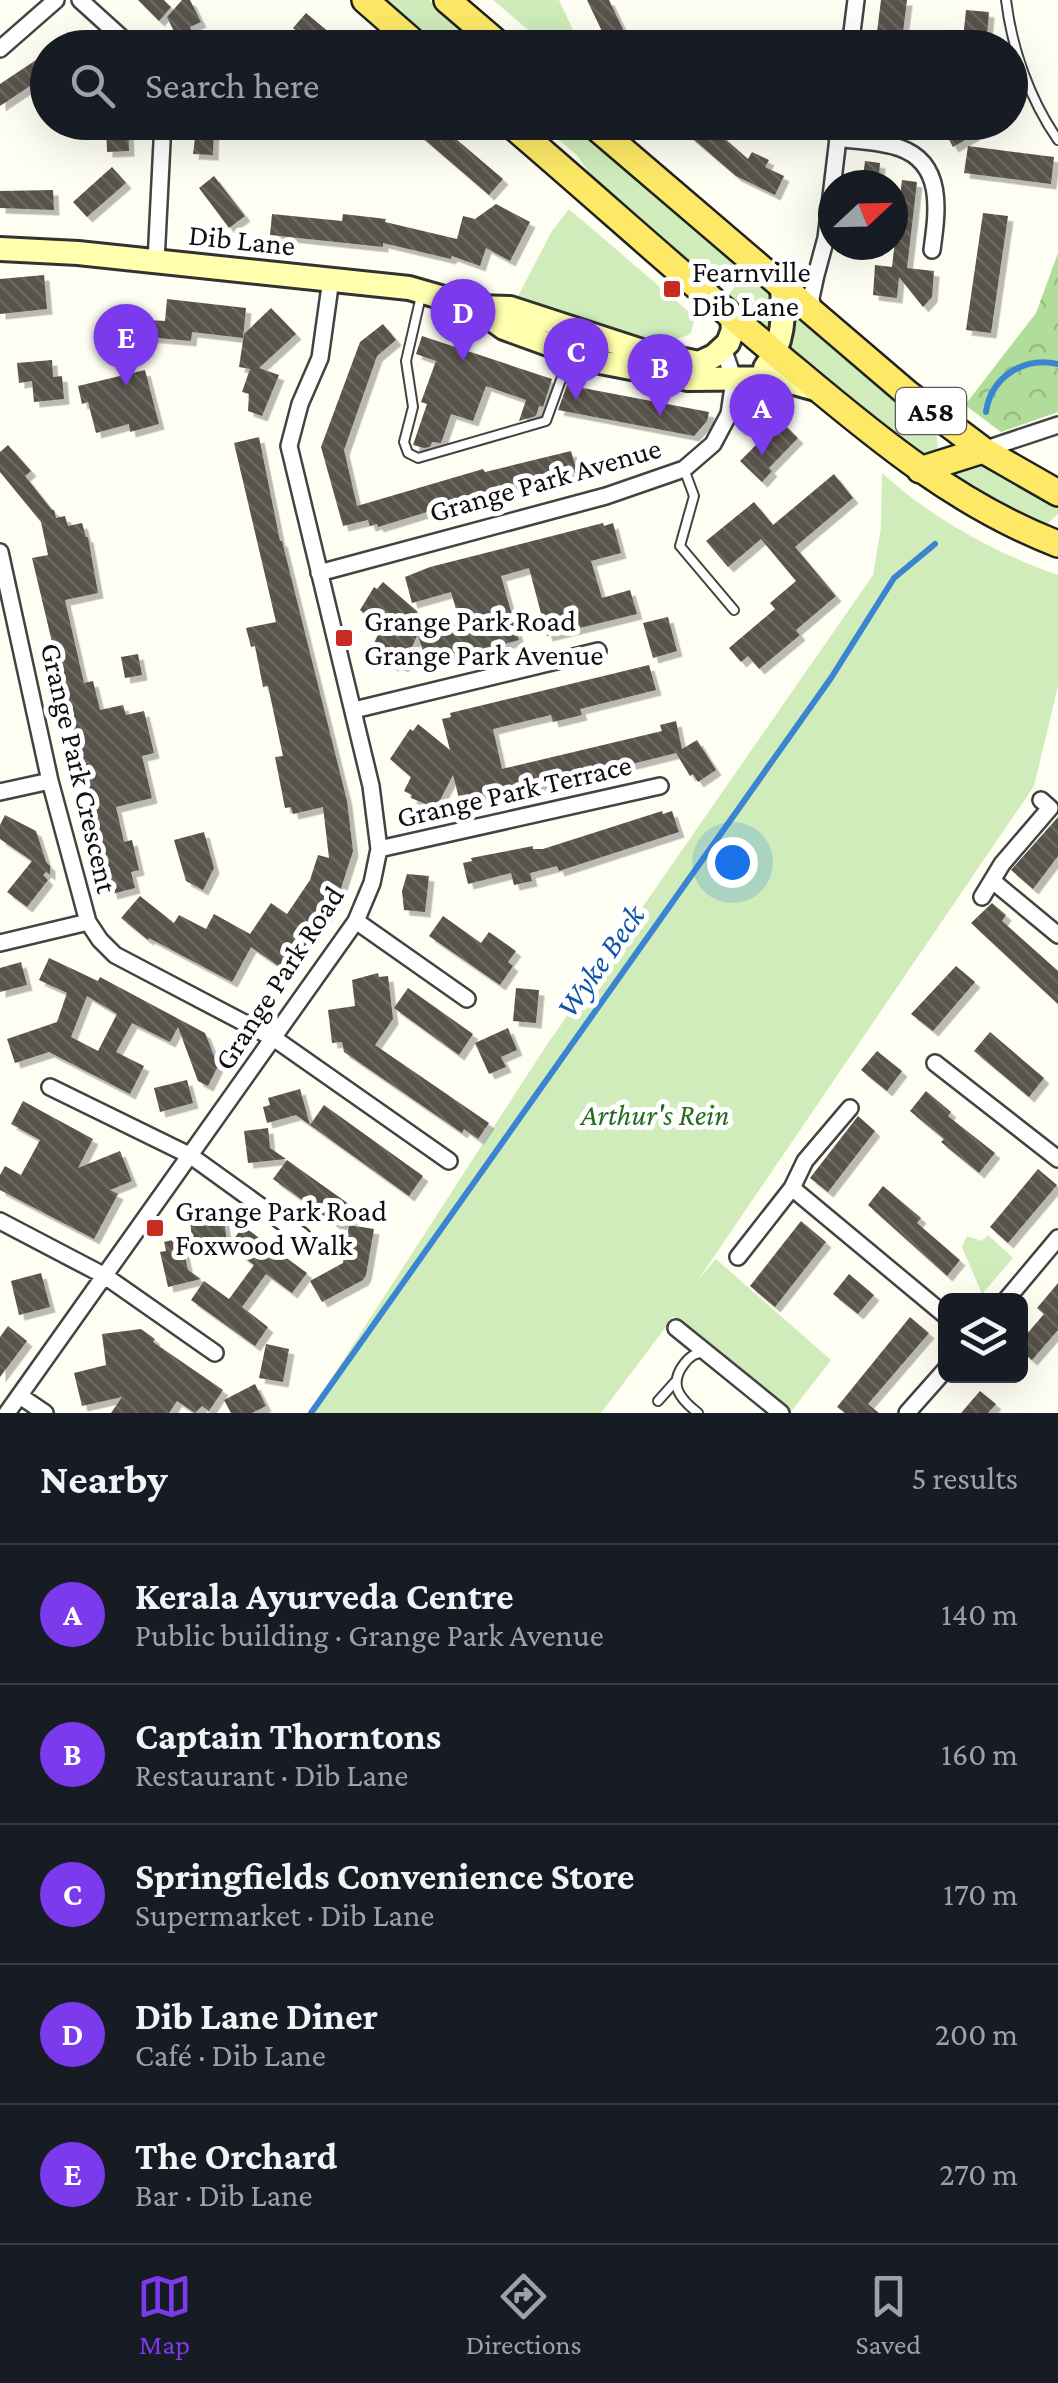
<!DOCTYPE html>
<meta charset="utf-8">
<style>
:root{--surface:#171b24;--page:#20242c;--text:#f1f3f6;--muted:#9ea1a6;--line:#363941;--accent:#7c3aed}
body{margin:0;font-family:"Crimson Pro",serif;background:var(--page);color:var(--text)}
.controls{position:absolute;right:30px;bottom:30px;display:grid;overflow:hidden;border-radius:15px;box-shadow:0 10px 40px #0002}
.controls button{width:90px;height:90px;display:grid;place-items:center;padding:0;border:0;border-bottom:2px solid var(--line);background:var(--surface);color:var(--text);font:50px sans-serif}
.compass{position:absolute;left:818px;top:170px;width:90px;height:90px;border-radius:50%;background:var(--surface);box-shadow:0 10px 40px #0002;rotate:68deg}
.you{position:absolute;left:732px;top:862px;width:35px;height:35px;margin:-25px;border:8px solid #fff;border-radius:50%;background:#1a73e8;box-shadow:0 0 0 15px #1a73e833}
.badge{display:grid;place-items:center;width:65px;height:65px;border-radius:50%;background:var(--accent);color:#fff;font-size:32px;font-weight:700}
.pin{position:absolute;translate:-50% -82px;filter:drop-shadow(0 2px 5px #0008)}
.pin::after{content:'';position:absolute;top:52px;width:35px;height:30px;background:inherit;clip-path:polygon(0 0,100% 0,50% 100%)}
.list{margin:0;padding:0;list-style:none}
h2{display:flex;justify-content:space-between;align-items:center;height:130px;margin:0;padding:0 40px;font-size:42px}
h2 small{font-size:32px;font-weight:400;color:var(--muted)}
.list li{display:grid;grid-template-columns:65px 1fr auto;gap:30px;align-items:center;box-sizing:border-box;height:140px;padding:0 40px;border-top:2px solid var(--line)}
.list b{display:block;font-size:38px;white-space:nowrap}
.list p{margin:0;font-size:32px;white-space:nowrap;color:var(--muted)}
.list em{font-size:32px;font-style:normal;color:var(--muted)}
.icon{flex:none;width:55px;height:55px;fill:none;stroke:currentColor;stroke-width:2;stroke-linecap:round;stroke-linejoin:round}
.map{position:relative;flex:none;width:1058px;height:1413px;overflow:hidden}
.search{position:absolute;background:var(--surface);box-shadow:0 10px 40px #0002;left:30px;right:30px;top:30px;height:110px;display:flex;align-items:center;gap:25px;box-sizing:border-box;padding:0 35px;border-radius:55px;color:var(--muted);font-size:38px}
.sheet{height:830px;background:var(--surface)}
nav{display:flex;justify-content:space-around;align-items:center;box-sizing:border-box;height:140px;border-top:2px solid var(--line);background:var(--surface);font-size:28px;color:var(--muted)}
nav a{display:grid;justify-items:center;gap:5px}
nav .on{color:var(--accent)}
.map>svg:first-child{display:block}
</style>
<div class="map">
<svg width="1058" height="1413" viewBox="0 0 1058 1413">
<defs>
<pattern id="forest-crowns" width="20" height="18" patternUnits="userSpaceOnUse" patternTransform="scale(2.5)"><rect width="20" height="18" fill="#b0dd99"/><path d="M2 6a3 3 0 1 1 6 0M12 15a3 3 0 1 1 6 0" fill="none" stroke="#96bd83"/></pattern>
<pattern id="building-back-hatch" width="6" height="6" patternUnits="userSpaceOnUse" patternTransform="scale(2.5)"><rect width="6" height="6" fill="#59534c"/><path d="M-1 5l2 2M0 0l6 6M5-1l2 2" fill="none" stroke="#6c6761"/></pattern>
<filter id="shadow"><feDropShadow dx="5.5" dy="5.5" stdDeviation="0" flood-color="#0004"/></filter>
</defs>
<rect width="100%" height="100%" fill="#fffef3"/>
<!-- grass -->
<path fill="#cfecba" d="M385,0H429L484,47H441Z
M493,0H559L581,47H548Z
M539,123H572L734,260L720,287L592,177L577,155Z
M569,209L695,317L691,333C654,357 557,312 517,298L552,231Z
M747,271L770,295L774,334L727,297Z
M794,311L936,430L938,448L931,455L911,451L787,348Z
M977,462L1058,507V514L1046,525L1013,511L956,476L958,469Z
M882,473C931,518 995,553 1058,575V686L1034,786L698,1280L716,1259L831,1360L790,1413H781L676,1328L674,1316L601,1413H309L544,1049L873,575L881,527Z
M988,1235L1013,1258L982,1294L962,1247L967,1236L982,1241Z"/>
<!-- forest -->
<path fill="url(#forest-crowns)" d="M1058,253V412L1001,432L965,405L1036,313Z"/>
<g fill="none" stroke-linecap="round" stroke-linejoin="round">
<!-- stream -->
<path stroke="#3a84d2" stroke-width="6" d="M986,412C991,377 1024,356 1058,364
M311,1413L831,678L894,578L935,544"/>
</g>
<!-- building -->
<path fill="url(#building-back-hatch)" fill-rule="evenodd" filter="url(#shadow)" d="M138,0H164L171,7L159,21Z
M182,0H190L201,22L190,27L200,48H182L167,17Z
M587,0H609L632,48H610Z
M881,0H907L901,48H875Z
M966,10L989,12L986,48H962Z
M306,13L348,48H317L293,28Z
M48,52V74L0,106V84Z
M106,122H128L129,151L107,152Z
M197,122H214L213,155L193,154Z
M404,122H436L503,179L489,195Z
M697,122H706L748,159L752,152L769,160L765,167L784,176L775,195L736,176L687,134Z
M949,122H975L974,135L953,147L947,136Z
M968,146L1054,157L1051,184L964,173Z
M865,161L880,163L878,185H862Z
M112,167L126,183L87,217L73,202Z
M214,176L245,216L229,228L199,188Z
M902,180L917,182L907,268L934,271L932,297L923,307L899,277L897,298L873,295L875,265L892,267Z
M53,190L54,210L0,208V191Z
M496,204L530,222L510,261L486,248L480,266L452,256L451,259L383,243V247L270,235L272,214L342,221L343,214L386,219L385,222L457,239L463,216L475,219Z
M983,213L1008,216L991,333L966,330Z
M44,275L47,309L0,314V279Z
M167,299L246,308L243,338L192,332L191,341L147,337L148,320L165,321Z
M271,308L296,334L259,368L279,375L262,416L248,411L249,394L242,392L250,369L239,367L244,334Z
M383,324L396,340L377,356L344,450L357,506L483,469L485,472L571,451L577,472L552,482L509,492L508,489L499,490L378,527L377,524L370,526L368,520L343,526L321,447L360,342Z
M422,336L552,379L543,407L539,406L536,416L519,421L526,400L486,386L473,421L451,414L441,443L432,442L430,447L424,448L413,445L427,404L421,402L436,361L416,354Z
M52,360L53,377L62,376L64,399L34,402L32,381L19,383L17,363Z
M145,370L159,424L130,432L129,424L96,433L88,402L82,404L78,386Z
M567,385L709,412L707,421L694,436L558,410Z
M783,423L798,438L769,468L772,471L762,482L740,461L772,429L774,432Z
M259,437L280,541H282L347,801L353,851L337,901L287,972L251,947L232,982L149,938L148,940L121,918L140,896L174,923L179,915L206,929L214,914L250,934L271,903L287,914L310,880L318,855L329,858L323,807L293,814L291,807L285,808L275,757L283,756L268,686L263,687L255,646L251,647L246,628L276,622L234,443Z
M8,445L31,471L25,476L52,510H54L56,518L65,516L68,526L82,523L86,537H88L98,593L65,600L84,683L93,681L100,710L123,705L126,715L144,711L154,753L142,756L152,798L116,807L124,842L132,840L139,870L131,872L135,888L112,894L32,558L48,555L41,522L0,472V452Z
M834,474L853,498L795,547L836,596L796,630L800,635L759,669L748,656L741,662L729,648L775,609L770,603L796,581L761,539L728,567L706,541L754,502L773,525Z
M603,523L604,526L613,523L621,553L591,561L602,598L630,590L637,614L547,636L529,568L501,576L519,640L435,663L434,660L426,662L418,635L460,623L451,592L412,603L405,577L430,567Z
M383,582L417,611L421,627L403,667L395,663L393,666L370,652L381,628L360,610L374,587L377,589Z
M668,617L677,651L653,658L643,623Z
M138,654L142,675L125,678L121,657Z
M649,665L656,690L580,709L582,715L553,722L551,715L493,729L502,769L662,731L660,725L676,721L682,749L697,740L716,770L698,782L693,774L690,776L676,753L600,772L599,768L570,775L571,778L469,803V799L460,802L453,775L436,808L411,798L412,795L404,791L411,777L390,759L410,729L413,731L418,724L450,750L442,719L451,717L450,713Z
M662,811L663,814L672,811L679,832L559,871L557,866L530,873L532,881L514,885L511,873L468,884L463,863L472,861L471,858L533,846V849H543Z
M5,815L36,831L46,862L50,866V875L46,872L43,875L48,880L27,907L7,892L32,861L0,839V825Z
M1058,817V856L1033,889L1011,870Z
M204,832L214,868L203,890L186,881L174,840Z
M407,874L429,876L425,912L404,910L402,891Z
M992,903L1006,915L1002,921L1058,971V1004L971,923Z
M443,916L481,943L489,932L516,951L508,962L513,966L500,985L429,936Z
M49,958L98,981L100,977L205,1033L218,1066L208,1086L198,1081L178,1027L170,1042L132,1023L116,1052L144,1066L130,1094L49,1052L15,1063L7,1039L57,1022L67,993L39,980ZM87,996L117,1014L98,1051L71,1037Z
M21,962L27,985L0,992V968Z
M956,966L975,982L933,1031L911,1014Z
M378,973L379,977L388,976L393,1019L375,1045L489,1123L478,1139L464,1129L462,1133L344,1052L342,1042L332,1043L328,1010L355,1006L352,980Z
M408,988L473,1034L459,1055L394,1008Z
M516,988L539,990L536,1023L513,1021Z
M508,1028L517,1050L501,1057L506,1067L489,1074L475,1043Z
M990,1032L1044,1078L1029,1097L974,1051Z
M877,1051L902,1071L887,1091L861,1070Z
M187,1080L193,1103L160,1112L154,1088Z
M300,1089L310,1125L296,1115L267,1123L263,1107L270,1105L268,1098Z
M926,1091L951,1112L948,1116L995,1153L979,1173L941,1142L944,1139L910,1111Z
M23,1101L93,1139L78,1168L120,1151L132,1181L110,1190L118,1194L94,1239L0,1190V1175L5,1166L21,1175L40,1140L11,1124Z
M324,1105L423,1176L409,1196L310,1125Z
M858,1116L875,1131L828,1192L810,1178Z
M268,1128L270,1148L286,1159L248,1163L244,1131Z
M287,1160L301,1170L363,1214L338,1226L273,1179Z
M1038,1169L1057,1185L1008,1243L990,1227Z
M883,1186L921,1218L917,1223L960,1260L947,1276L868,1205Z
M222,1209L227,1241L193,1246L189,1213Z
M801,1221L826,1242L775,1307L750,1286Z
M349,1225L374,1229L366,1275L363,1280L322,1302L310,1281L343,1263Z
M243,1226L307,1273L292,1293L266,1274L242,1307L268,1327L255,1346L191,1300L204,1281L229,1299L254,1265L229,1246Z
M181,1238L188,1270L201,1279L168,1287L160,1252L166,1251L164,1242Z
M41,1273L50,1307L19,1315L11,1281Z
M849,1274L874,1295L858,1314L833,1294Z
M1058,1283V1330L1032,1360L1020,1350V1342L1044,1314L1037,1308Z
M910,1317L929,1333L868,1404L879,1413H845L837,1407Z
M8,1326L27,1341L0,1377V1337Z
M141,1329L155,1339L153,1342L223,1390L209,1411L202,1406L195,1413L177,1401L169,1413H111L122,1397L82,1406L74,1373L106,1365L102,1334Z
M266,1344L289,1349L283,1382L259,1378Z
M255,1384L266,1406L252,1413H231L224,1400Z
M980,1391L996,1404L988,1413H961Z"/>
<g fill="none" stroke-linecap="round" stroke-linejoin="round">
<defs>
<path id="lane" d="M1006,0C1012,49 1030,100 1058,140
M421,296L406,361L413,407L404,442L408,453L418,458L546,421L570,355
M684,469L694,496L680,546L734,610
M658,1401L675,1382
M698,1413C680,1399 668,1385 684,1364C690,1356 694,1354 704,1352"/>
<path id="street" d="M80,0L133,48
M850,48L856,0
M0,49L56,0
M837,138C857,141 881,141 900,148C945,164 937,213 932,250
M156,262L163,122
M816,275L826,238L840,122
M782,286L816,275L811,298L814,314
M983,450L1058,425
M0,552L50,781L88,922L100,940L115,955L275,1039L449,1161
M319,573L606,496L684,469L713,444L729,414L734,380L723,348
M354,710L598,651
M0,792L50,781
M379,849L660,786
M994,882L1058,935
M982,897L1002,864L1050,808L1041,800
M356,921L467,999
M0,943L88,922
M935,1063L1058,1159
M50,1087L191,1156L302,1236
M850,1108L805,1161L792,1188L946,1316
M0,1221L105,1276L215,1353
M738,1257L792,1188
M1006,1300L1058,1238
M676,1328L781,1413
M20,1396L45,1413
M7,1413L356,921L372,883L379,849L371,786L289,446L300,404L320,358L331,279
M907,1413L946,1369"/>
<path id="secondary" d="M0,249L78,253L409,288L475,307L510,308L645,352L699,363L714,356L728,343L733,330L732,318
M475,307L504,328L595,361L688,379L776,378L819,390
M765,368C784,343 784,317 782,286"/>
<path id="primary" d="M365,0L420,48
M447,0L503,48
M508,122C605,205 699,291 798,372C879,440 959,506 1058,544
M590,122L907,393L983,450L1058,493
M920,470L983,450"/>
</defs>
<!-- lane casing -->
<use href="#lane" stroke="#434343" stroke-width="12"/>
<!-- street casing -->
<use href="#street" stroke="#434343" stroke-width="20"/>
<!-- secondary casing -->
<use href="#secondary" stroke="#323232" stroke-width="28"/>
<!-- primary casing -->
<use href="#primary" stroke="#212121" stroke-width="30"/>
<!-- lane -->
<use href="#lane" stroke="#fff" stroke-width="8"/>
<!-- street -->
<use href="#street" stroke="#fff" stroke-width="15"/>
<!-- secondary -->
<use href="#secondary" stroke="#ffffae" stroke-width="22"/>
<!-- primary -->
<use href="#primary" stroke="#fde966" stroke-width="25"/>
</g>
<!-- markers -->
<g fill="#c72c22" stroke="#fff" stroke-width="4">
<rect x="662" y="279" width="20" height="20" rx="5"/>
<rect x="334" y="628" width="20" height="20" rx="5"/>
<rect x="145" y="1218" width="20" height="20" rx="5"/>
</g>
<g text-anchor="middle" stroke-width="10" stroke-linejoin="round" paint-order="stroke">
<!-- shield labels -->
<rect fill="#fff" stroke="#585858" stroke-width="2.5" x="896" y="388" width="70" height="46" rx="8"/>
<g font-size="28" font-weight="bold" fill="#101010">
<text x="931" y="421">A58</text>
</g>
<!-- street labels -->
<g font-size="30" fill="#101010" stroke="#fff">
<text transform="translate(242 240) rotate(6)" y="10">Dib Lane</text>
<text transform="translate(545 480) rotate(-16)" y="10">Grange Park Avenue</text>
<text transform="translate(79 768) rotate(77)" y="10">Grange Park Crescent</text>
<text transform="translate(514 791) rotate(-13)" y="10">Grange Park Terrace</text>
<text transform="translate(279 978) rotate(-57)" y="10">Grange Park Road</text>
</g>
<!-- poi labels -->
<g font-size="30" fill="#101010" stroke="#fff" text-anchor="start">
<text x="692" y="282">Fearnville<tspan x="692" dy="34">Dib Lane</tspan></text>
<text x="364" y="631">Grange Park Road<tspan x="364" dy="34">Grange Park Avenue</tspan></text>
<text x="175" y="1221">Grange Park Road<tspan x="175" dy="34">Foxwood Walk</tspan></text>
</g>
<!-- park labels -->
<g font-size="30" font-style="italic" fill="#246c1d" stroke="#fff">
<text x="655" y="1125">Arthur's Rein</text>
</g>
<!-- water labels -->
<g font-size="32" font-style="italic" fill="#1356a8" stroke="#fff">
<text transform="translate(600 961) rotate(-55)" y="11">Wyke Beck</text>
</g>
</g>
</svg>
<div class="controls">
<button><svg class="icon" aria-label="layers" viewBox="0 0 24 24"><path d="M12 4l9 5-9 5-9-5zM3 14l9 5 9-5"/></svg></button>
</div>
<svg class="compass" viewBox="-18 -18 36 36"><path d="M0-13l5 13h-10z" fill="#e53935"/><path d="M0 13l5-13h-10z" fill="#9ea1a6"/></svg>
<div class="you"></div>
<div class="pin badge" style="left:762px;top:456px">A</div>
<div class="pin badge" style="left:660px;top:416px">B</div>
<div class="pin badge" style="left:576px;top:400px">C</div>
<div class="pin badge" style="left:463px;top:361px">D</div>
<div class="pin badge" style="left:126px;top:386px">E</div>
<div class="search"><svg class="icon" aria-label="search" viewBox="0 0 24 24"><circle cx="10" cy="10" r="6"/><path d="M15 15l6 6"/></svg>Search here</div>
</div>
<section class="sheet">
<h2>Nearby<small>5 results</small></h2>
<ul class="list">
<li><span class="badge">A</span><div><b>Kerala Ayurveda Centre</b><p>Public building · Grange Park Avenue</p></div><em>140 m</em></li>
<li><span class="badge">B</span><div><b>Captain Thorntons</b><p>Restaurant · Dib Lane</p></div><em>160 m</em></li>
<li><span class="badge">C</span><div><b>Springfields Convenience Store</b><p>Supermarket · Dib Lane</p></div><em>170 m</em></li>
<li><span class="badge">D</span><div><b>Dib Lane Diner</b><p>Café · Dib Lane</p></div><em>200 m</em></li>
<li><span class="badge">E</span><div><b>The Orchard</b><p>Bar · Dib Lane</p></div><em>270 m</em></li>
</ul>
</section>
<nav>
<a class="on"><svg class="icon" aria-label="map" viewBox="0 0 24 24"><path d="M3 6l6-2 6 2 6-2v14l-6 2-6-2-6 2zM9 4v14M15 6v14"/></svg>Map</a>
<a><svg class="icon" aria-label="directions" viewBox="0 0 24 24"><path d="M12 3l9 9-9 9-9-9zM9 14v-3h6M13 9l2 2-2 2"/></svg>Directions</a>
<a><svg class="icon" aria-label="saved" viewBox="0 0 24 24"><path d="M7 4h10v16l-5-4-5 4z"/></svg>Saved</a>
</nav>
